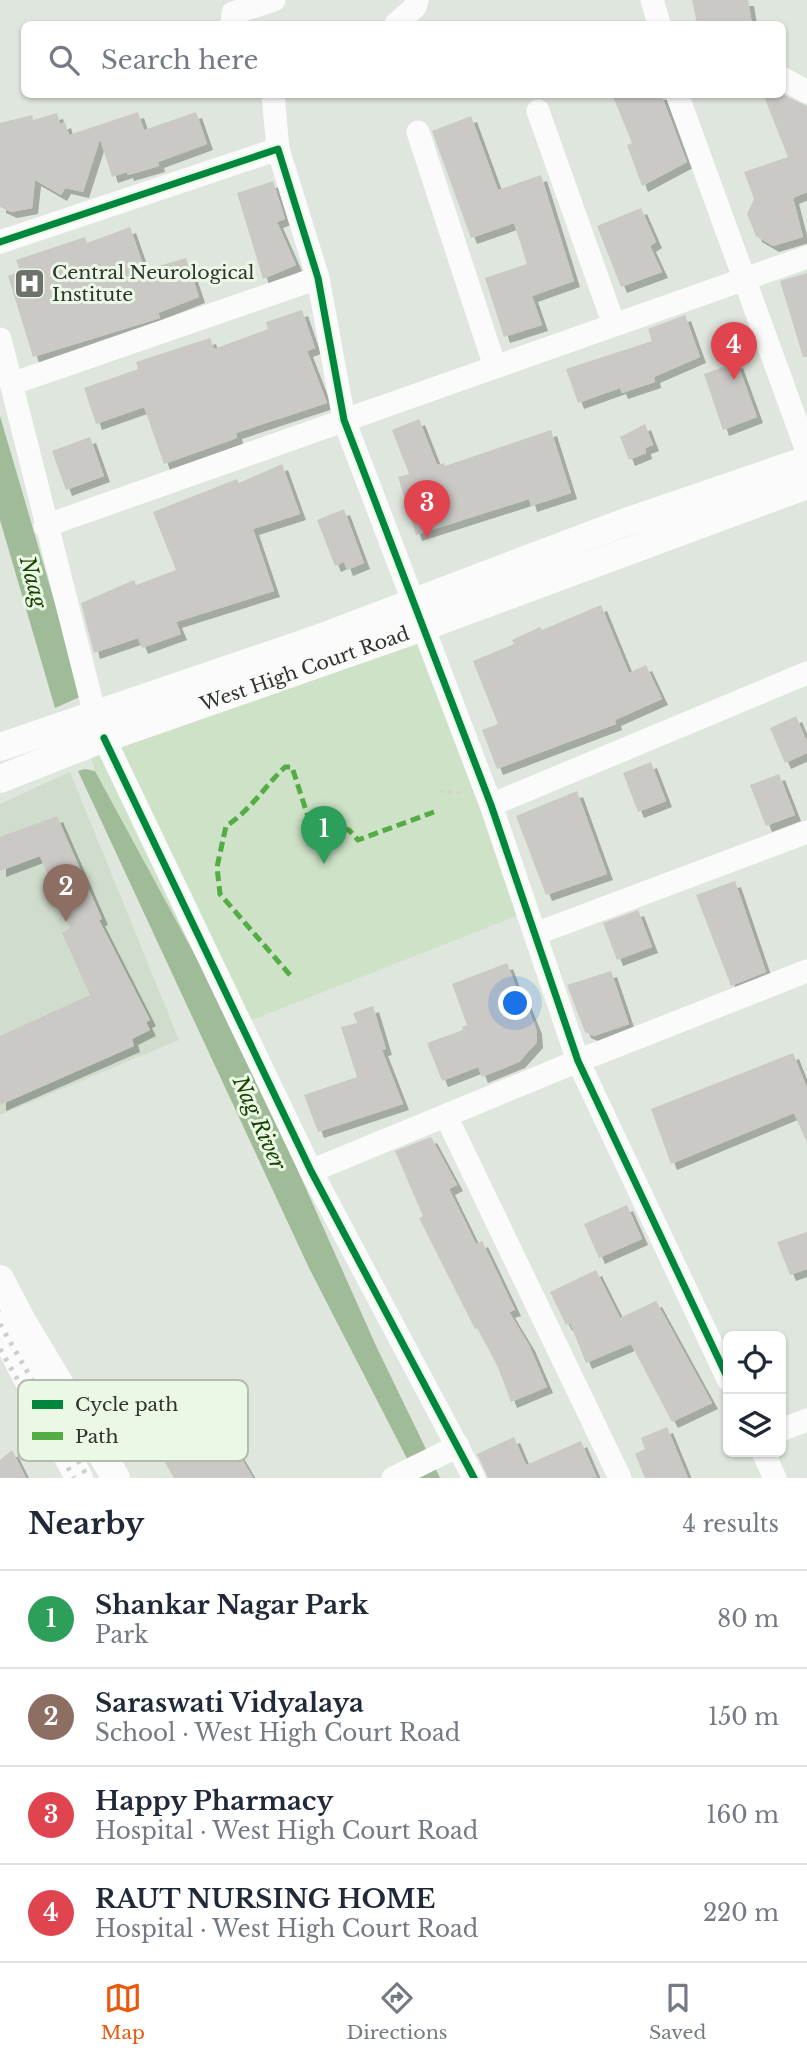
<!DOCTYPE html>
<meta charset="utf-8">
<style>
:root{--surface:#fff;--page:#f6f6f7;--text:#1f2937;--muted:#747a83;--line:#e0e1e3;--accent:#ea580c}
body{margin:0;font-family:"Libre Baskerville",serif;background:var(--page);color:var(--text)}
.controls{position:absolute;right:21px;bottom:21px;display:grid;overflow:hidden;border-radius:10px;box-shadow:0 2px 5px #0004}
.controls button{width:63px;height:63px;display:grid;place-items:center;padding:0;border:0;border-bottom:2px solid var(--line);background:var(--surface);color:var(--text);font:35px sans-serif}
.you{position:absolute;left:516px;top:1004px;width:24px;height:24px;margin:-18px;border:5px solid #fff;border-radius:50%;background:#1a73e8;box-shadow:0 0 0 10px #1a73e833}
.badge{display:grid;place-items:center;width:46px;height:46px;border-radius:50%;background:var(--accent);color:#fff;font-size:23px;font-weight:700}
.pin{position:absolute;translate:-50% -58px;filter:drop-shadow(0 2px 4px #0008)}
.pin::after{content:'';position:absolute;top:37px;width:24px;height:21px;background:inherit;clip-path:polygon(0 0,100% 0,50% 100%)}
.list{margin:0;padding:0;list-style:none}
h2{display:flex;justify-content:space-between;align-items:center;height:91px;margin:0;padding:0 28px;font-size:30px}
h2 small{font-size:23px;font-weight:400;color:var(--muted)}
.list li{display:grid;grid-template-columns:46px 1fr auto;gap:21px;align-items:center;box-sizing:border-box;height:98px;padding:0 28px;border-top:2px solid var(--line)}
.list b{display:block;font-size:26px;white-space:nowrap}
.list p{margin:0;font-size:23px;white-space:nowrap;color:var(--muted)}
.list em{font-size:23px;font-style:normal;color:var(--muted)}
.icon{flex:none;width:38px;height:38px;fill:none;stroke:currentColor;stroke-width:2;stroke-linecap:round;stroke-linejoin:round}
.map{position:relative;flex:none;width:807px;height:1478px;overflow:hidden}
.search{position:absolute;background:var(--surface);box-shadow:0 2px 5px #0004;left:21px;right:21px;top:21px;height:77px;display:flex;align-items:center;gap:18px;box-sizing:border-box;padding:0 24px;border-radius:10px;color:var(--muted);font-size:26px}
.sheet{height:483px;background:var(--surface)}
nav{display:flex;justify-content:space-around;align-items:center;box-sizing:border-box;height:98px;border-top:2px solid var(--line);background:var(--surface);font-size:19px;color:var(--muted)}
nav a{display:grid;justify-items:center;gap:4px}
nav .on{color:var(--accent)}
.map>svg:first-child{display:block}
</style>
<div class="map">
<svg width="807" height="1478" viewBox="0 0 807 1478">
<defs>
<filter id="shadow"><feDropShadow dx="6" dy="6" stdDeviation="0" flood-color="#0004"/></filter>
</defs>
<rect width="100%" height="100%" fill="#dfe6dd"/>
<!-- built -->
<path fill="#d0ddcc" d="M70,772L179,1040L0,1115V804Z"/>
<!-- green -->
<path fill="#cee2c7" d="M421,633L519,915L234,1027L95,771L89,751Z"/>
<!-- water -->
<path fill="#a0bb97" d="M0,416L82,696L55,708L0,520Z
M85,769L95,771L234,1027L377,1348L440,1478H417L309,1268L78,771Z"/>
<!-- building -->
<path fill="#cbc9c5" filter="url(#shadow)" d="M692,0H748L752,24H697Z
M612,94H661L687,162L642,186L627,145L632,143Z
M763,94H782L807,106V192L793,198L803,237L773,246L756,236L747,214L754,199L744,172L788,157Z
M138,112L144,130L196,112L207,144L158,162L159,166L128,175L127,172L112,177L100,139L83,192L65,188L61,195L35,180L32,208L11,212L0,207V123L32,115L33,120L57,113L60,124L65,122L69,135Z
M471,116L498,190L541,175L574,281L532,296L542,325L504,337L485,278L527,264L514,223L471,238L432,131Z
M273,181L285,219L277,222L296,265L263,279L237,193Z
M641,208L656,242L650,246L662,272L621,287L597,226Z
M130,227L145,270L186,258L199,297L158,313L160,318L33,357L8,276L20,271L16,260L85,237L87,243Z
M807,273V357H803L780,281Z
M302,310L315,348L307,351L327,403L236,433L237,438L164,464L144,407L96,424L84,388L138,369L136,362L210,338L214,349L268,329L266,322Z
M685,315L700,357L654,377L655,382L622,393L620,388L578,403L566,369L652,341L648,329Z
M737,362L757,417L723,430L704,374Z
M419,419L437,465L444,463L445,466L551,430L571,493L531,506L529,499L416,535L398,477L409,474L392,430Z
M645,424L653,445L645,448L646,453L629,460L620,437Z
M90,437L104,476L66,490L52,451Z
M282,464L300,514L253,529L274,591L176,622L181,634L142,648L138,638L94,653L81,603L134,580L136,585L176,570L153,512L237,479L239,483Z
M344,509L364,563L347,570L344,562L335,566L317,520Z
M601,605L629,673L646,665L662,699L615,720L616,724L497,769L482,730L498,724L473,661L514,644L512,640L540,627L542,630Z
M796,716L807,742V753L785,763L770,728Z
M651,762L666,801L638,812L623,773Z
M779,774L795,815L766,826L750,785Z
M577,791L607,874L546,895L516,816Z
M57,816L102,919L99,920L150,1020L146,1022L150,1030L132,1039L134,1046L0,1105V1036L90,995L62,933L70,928L40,856L0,871V837Z
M735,881L766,972L731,986L696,895Z
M638,910L652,947L617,960L603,923Z
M507,963L522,1003L525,1001L536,1028L537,1042L519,1062L482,1077L478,1067L442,1081L427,1043L463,1030L462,1027L467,1025L452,984Z
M611,971L629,1024L594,1036L585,1032L567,985Z
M373,1006L386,1049L382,1050L403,1104L318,1132L304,1095L357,1077L341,1027L357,1023L353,1013Z
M793,1053L807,1088V1143L794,1113L671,1164L651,1109Z
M431,1137L457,1185L449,1189L476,1244L482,1241L515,1310L509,1312L529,1345L547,1387L511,1402L497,1365L477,1328L475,1329L419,1218L423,1216L395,1151Z
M627,1205L642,1239L599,1258L584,1224Z
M807,1232V1269L790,1275L777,1242Z
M596,1270L620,1318L656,1301L712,1403L672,1422L631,1344L586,1363L570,1323L566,1325L550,1292Z
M218,1419L253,1478H174L160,1454Z
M667,1427L688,1478H645L635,1454L645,1449L641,1438Z
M514,1437L526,1465L581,1441L597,1478H488L477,1454Z
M12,1450L26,1478H0V1460Z"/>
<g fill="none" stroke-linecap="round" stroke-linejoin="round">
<!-- path -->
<path stroke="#d1d3d1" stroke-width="3.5" stroke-dasharray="3.5 5" stroke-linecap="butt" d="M440,791L462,793"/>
<!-- minor -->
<path stroke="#fafbfa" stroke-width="23" d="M652,0L659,24
M232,24L233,13L274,0
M396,24L415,7L417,0
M782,78L807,92
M273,94L278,149L318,278L344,420L491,805L578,1061L728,1379
M677,94L807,451
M538,111L614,325
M418,132L495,367
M0,242L278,149
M0,339L95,715
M14,383L318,278
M45,526L807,257
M104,738L311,1171L474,1478
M491,805L807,673
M535,934L807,832
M446,1116L620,1478
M311,1171L578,1061L807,971
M781,1430L807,1420
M763,1452L775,1478
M393,1478L458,1446"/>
<!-- major -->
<g stroke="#fafbfa" stroke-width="28">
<path d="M0,747L317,639L623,523L807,460"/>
<path id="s1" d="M0,779L94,742L423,627L807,485"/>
<path d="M0,1279L22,1321L116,1478"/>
<path d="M0,1326L79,1478"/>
</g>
<!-- rail -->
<path stroke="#cdcfcd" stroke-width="5" stroke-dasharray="3.5 7" stroke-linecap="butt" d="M0,1324L88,1478
M0,1349L74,1478"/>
<!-- quiet -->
<path stroke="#54ac44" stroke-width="5" stroke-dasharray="10 5" stroke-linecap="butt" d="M290,975L220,894L217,867L226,826C251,810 264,787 285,767H292L310,823L349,830L358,840L434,812"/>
<defs>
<path id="cycleway" d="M0,242L278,149L318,278L344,420L491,805L578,1061L728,1379
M104,738L311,1171L474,1478"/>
</defs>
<!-- cycleway casing -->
<use href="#cycleway" stroke="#ebf8e6" stroke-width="11"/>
<!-- cycleway -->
<use href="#cycleway" stroke="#00873e" stroke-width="7"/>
</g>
<!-- icons -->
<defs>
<symbol id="hospital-square" viewBox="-11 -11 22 22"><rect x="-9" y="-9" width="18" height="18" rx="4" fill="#6d726b" stroke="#ebf8e6"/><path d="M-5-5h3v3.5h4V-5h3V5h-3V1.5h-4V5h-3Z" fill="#fff"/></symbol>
</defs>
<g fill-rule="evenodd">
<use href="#hospital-square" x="12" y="266" width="35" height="35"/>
</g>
<g text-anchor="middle" stroke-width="6" stroke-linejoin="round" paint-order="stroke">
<!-- poi labels -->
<g font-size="19" fill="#2f342d" stroke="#ebf8e6" text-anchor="start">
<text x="52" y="279">Central Neurological<tspan x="52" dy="22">Institute</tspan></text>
</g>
<!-- street labels -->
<g font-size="19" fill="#2f342d" stroke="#ebf8e6">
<text dy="7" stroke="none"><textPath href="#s1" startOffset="324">West High Court Road</textPath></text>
</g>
<!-- water labels -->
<g font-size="21" font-style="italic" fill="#194500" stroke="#ebf8e6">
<text transform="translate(33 582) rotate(75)" y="7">Naag</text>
<text transform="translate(259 1123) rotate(66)" y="7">Nag River</text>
</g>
</g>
<!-- legend -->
<rect x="18" y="1380" width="230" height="81" rx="10" fill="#ebf8e6" stroke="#b3bdae" stroke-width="2"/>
<rect x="32" y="1400" width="31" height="9" fill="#00873e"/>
<rect x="32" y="1432" width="31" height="8" fill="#54ac44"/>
<g font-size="19" fill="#2f342d">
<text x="75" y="1411">Cycle path</text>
<text x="75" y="1443">Path</text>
</g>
</svg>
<div class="controls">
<button><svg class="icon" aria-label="locate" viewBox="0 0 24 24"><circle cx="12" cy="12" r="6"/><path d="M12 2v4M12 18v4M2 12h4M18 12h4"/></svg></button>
<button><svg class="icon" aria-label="layers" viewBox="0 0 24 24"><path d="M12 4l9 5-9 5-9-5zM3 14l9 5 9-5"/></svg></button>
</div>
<div class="you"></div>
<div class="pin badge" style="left:324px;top:864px;background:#2e9e5b">1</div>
<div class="pin badge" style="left:66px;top:922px;background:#8d6e63">2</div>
<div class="pin badge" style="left:427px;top:538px;background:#e0444e">3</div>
<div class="pin badge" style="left:734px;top:380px;background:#e0444e">4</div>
<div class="search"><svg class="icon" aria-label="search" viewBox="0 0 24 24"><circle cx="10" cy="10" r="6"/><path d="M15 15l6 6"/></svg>Search here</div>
</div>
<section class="sheet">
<h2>Nearby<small>4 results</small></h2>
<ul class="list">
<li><span class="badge" style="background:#2e9e5b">1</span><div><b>Shankar Nagar Park</b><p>Park</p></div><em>80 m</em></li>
<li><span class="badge" style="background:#8d6e63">2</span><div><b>Saraswati Vidyalaya</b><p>School · West High Court Road</p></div><em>150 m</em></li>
<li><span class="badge" style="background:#e0444e">3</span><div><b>Happy Pharmacy</b><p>Hospital · West High Court Road</p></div><em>160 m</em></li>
<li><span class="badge" style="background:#e0444e">4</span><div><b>RAUT NURSING HOME</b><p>Hospital · West High Court Road</p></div><em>220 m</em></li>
</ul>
</section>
<nav>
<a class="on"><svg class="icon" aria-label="map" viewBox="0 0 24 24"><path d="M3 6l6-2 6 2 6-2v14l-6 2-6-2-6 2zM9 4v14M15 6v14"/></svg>Map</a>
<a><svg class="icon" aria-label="directions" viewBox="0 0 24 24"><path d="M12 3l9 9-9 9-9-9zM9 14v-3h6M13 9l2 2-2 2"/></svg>Directions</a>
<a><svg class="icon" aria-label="saved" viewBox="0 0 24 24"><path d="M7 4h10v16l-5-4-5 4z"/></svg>Saved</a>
</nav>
